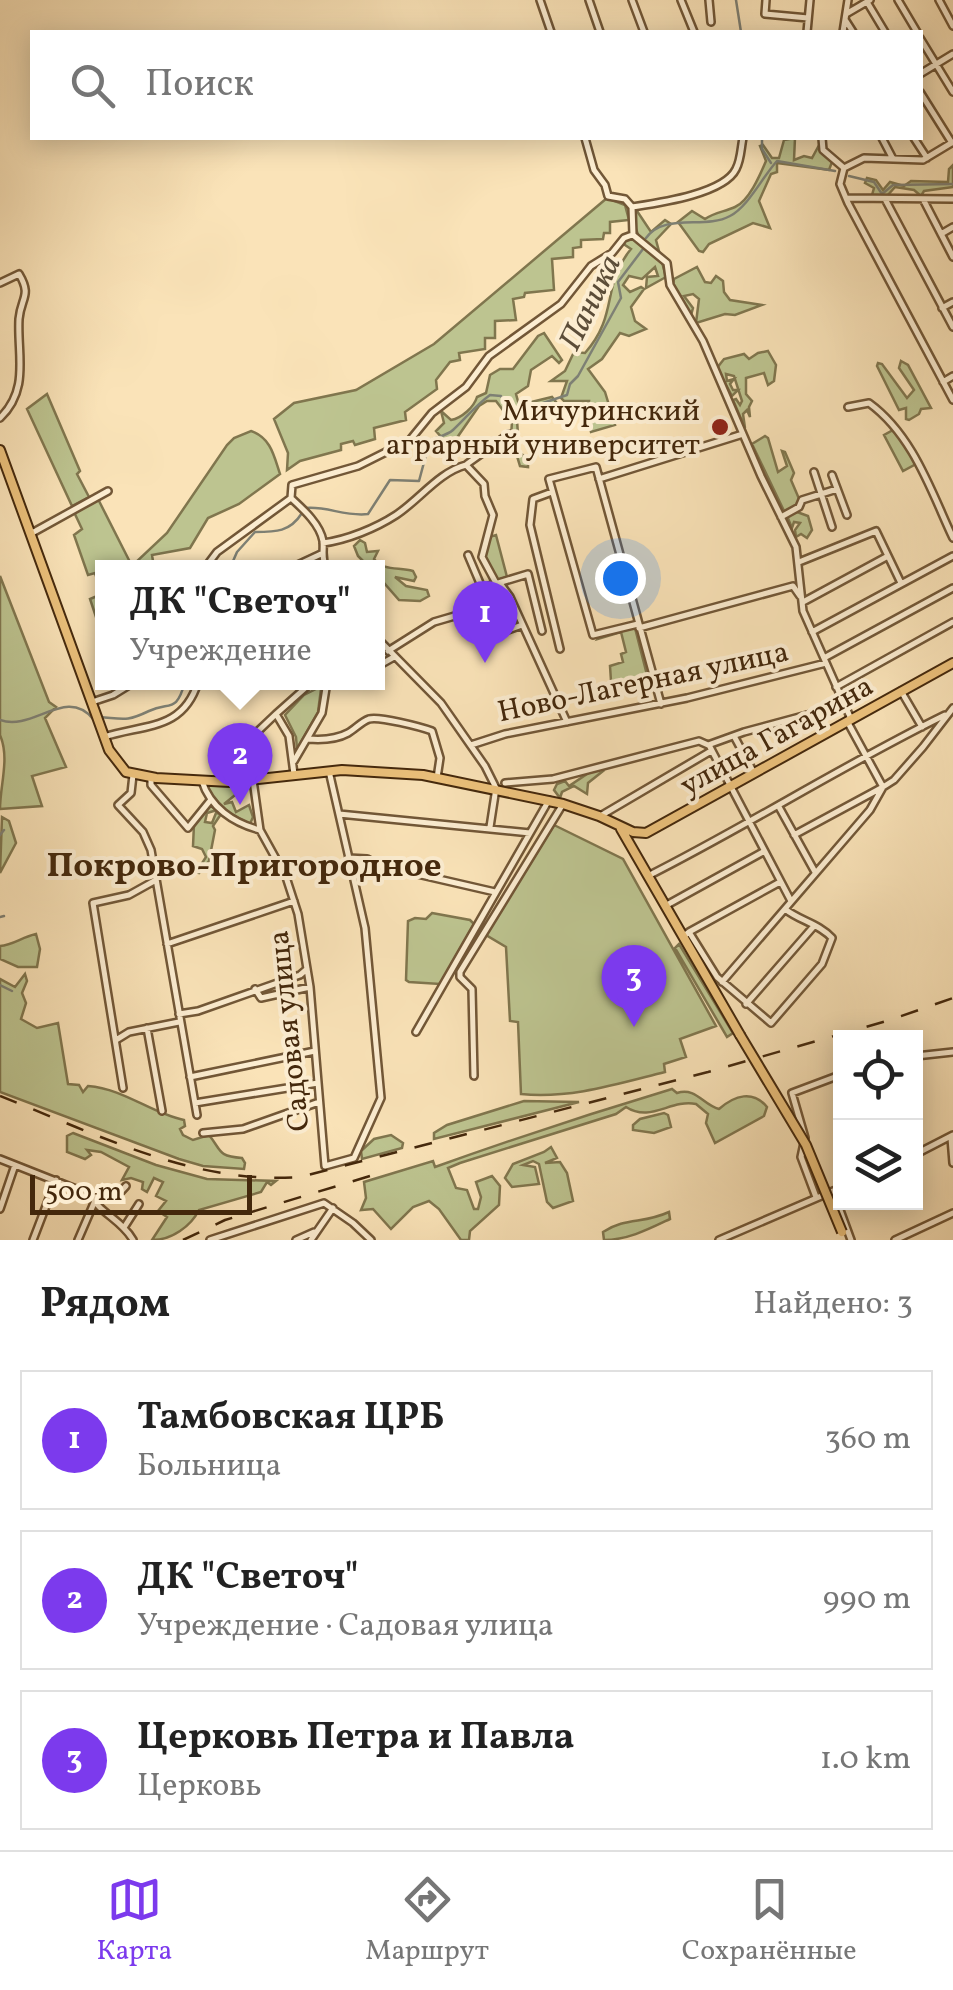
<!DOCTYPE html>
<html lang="ru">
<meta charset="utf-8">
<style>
:root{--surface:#fff;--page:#f6f6f6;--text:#222;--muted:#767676;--line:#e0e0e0;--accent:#7c3aed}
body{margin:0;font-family:Vollkorn,serif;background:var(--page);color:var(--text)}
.controls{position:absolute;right:30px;bottom:30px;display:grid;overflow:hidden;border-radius:0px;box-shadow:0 5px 25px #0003}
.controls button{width:90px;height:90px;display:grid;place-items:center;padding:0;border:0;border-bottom:2px solid var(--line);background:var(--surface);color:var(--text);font:50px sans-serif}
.scale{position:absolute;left:30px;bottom:25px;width:222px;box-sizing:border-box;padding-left:10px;border:5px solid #44280c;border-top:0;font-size:28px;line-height:35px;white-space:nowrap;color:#44280c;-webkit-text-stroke:8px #fcedd1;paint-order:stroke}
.you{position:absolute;left:620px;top:578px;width:35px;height:35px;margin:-25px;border:8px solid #fff;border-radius:50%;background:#1a73e8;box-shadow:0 0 0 15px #1a73e833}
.badge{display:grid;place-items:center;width:65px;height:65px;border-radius:50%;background:var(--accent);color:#fff;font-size:32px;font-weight:700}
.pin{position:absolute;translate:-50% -82px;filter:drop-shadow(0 2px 5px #0008)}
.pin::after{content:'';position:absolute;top:52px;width:35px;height:30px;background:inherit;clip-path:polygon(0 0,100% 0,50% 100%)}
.popup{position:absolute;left:95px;top:560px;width:290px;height:130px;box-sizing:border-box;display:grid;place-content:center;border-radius:0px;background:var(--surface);filter:drop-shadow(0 2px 8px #0005);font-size:32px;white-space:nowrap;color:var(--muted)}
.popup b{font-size:38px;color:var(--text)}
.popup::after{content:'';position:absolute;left:50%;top:100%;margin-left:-20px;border:20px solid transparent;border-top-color:var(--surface)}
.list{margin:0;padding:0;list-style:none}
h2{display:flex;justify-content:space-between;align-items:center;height:130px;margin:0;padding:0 40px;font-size:42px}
h2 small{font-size:32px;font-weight:400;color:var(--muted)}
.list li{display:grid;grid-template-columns:65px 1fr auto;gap:30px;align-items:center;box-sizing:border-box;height:140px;margin:0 20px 20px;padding:0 20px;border:2px solid var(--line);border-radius:0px}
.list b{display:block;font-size:38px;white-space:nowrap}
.list p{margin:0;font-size:32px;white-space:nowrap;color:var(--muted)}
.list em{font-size:32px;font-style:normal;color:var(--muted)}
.icon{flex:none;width:55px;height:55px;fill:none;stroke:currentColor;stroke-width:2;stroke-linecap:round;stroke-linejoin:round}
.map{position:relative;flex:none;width:953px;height:1240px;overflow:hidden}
.search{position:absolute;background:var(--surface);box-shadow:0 5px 25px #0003;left:30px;right:30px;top:30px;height:110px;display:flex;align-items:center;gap:25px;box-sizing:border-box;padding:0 35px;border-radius:0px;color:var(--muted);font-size:38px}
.sheet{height:610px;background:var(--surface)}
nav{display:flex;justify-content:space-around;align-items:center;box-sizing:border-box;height:140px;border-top:2px solid var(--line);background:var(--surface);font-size:28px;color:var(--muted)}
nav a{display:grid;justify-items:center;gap:5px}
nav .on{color:var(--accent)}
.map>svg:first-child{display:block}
</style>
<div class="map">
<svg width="953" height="1240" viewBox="0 0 953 1240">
<rect width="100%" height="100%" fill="#fae3b8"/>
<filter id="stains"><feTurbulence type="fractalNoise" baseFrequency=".002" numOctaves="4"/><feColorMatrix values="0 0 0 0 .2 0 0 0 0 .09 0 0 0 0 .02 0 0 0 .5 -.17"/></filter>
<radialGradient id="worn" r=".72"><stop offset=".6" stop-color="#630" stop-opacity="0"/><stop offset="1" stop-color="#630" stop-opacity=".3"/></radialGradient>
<!-- green -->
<path fill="#bdc490" stroke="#80764e" stroke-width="2.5" d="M795,138L794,160L804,156L812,158L818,147L832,162L829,170L777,163V172L771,174L759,201L770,228L753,223L709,244L703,252L699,251L678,222L692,211L705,219C715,212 724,212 735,207C749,201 760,175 766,161L760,146L763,145L772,158H779L784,140Z
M953,165V187L924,191L921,196L914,190L895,187L887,196L872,195L874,188L865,183L867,178L876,180L883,190L890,182L904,186L911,181L948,182L949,169Z
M607,198L625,205L629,220L610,222V233H604L603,239L581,240V247L573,248V257L552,259L554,290L525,293L524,297L513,299L516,320L495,321V338H485V349L459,353L460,360L450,362L436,380L437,389L405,412L406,420L374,428L375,439L355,445L353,441L341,444V450L300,461L287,470L288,453L274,419L294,403L356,390L434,344Z
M635,208L651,232L665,220L671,224L656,240L666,277L646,288L647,277L658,276L655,267L642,279L629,276L623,285L630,292L641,287L644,289L631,307L635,321L646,329L629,336L620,333L602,359L588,369L605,392L615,425L591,432L587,413L589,401H564L561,398L567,381H551L565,371L574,352L585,353C619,315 601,285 631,249L622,243L631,237L640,239L633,222Z
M697,267L705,282L711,283L716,276L723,281L724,292L730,300L762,305L735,315L725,314L696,323L699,299L693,294L684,296L693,308L691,315L673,284L674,279Z
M544,333L562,360L559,363L552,356L531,370L528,386L516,394L519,405L552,397L556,402L534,417L517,419L519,452L528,459V467L520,466L511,436L512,422L496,401H487L479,406L454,442L444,440L436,431L444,423L441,411L451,420C462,418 474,407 477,397L486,393L490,375L500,369H513L538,336Z
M768,351L776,365L774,381L768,385L764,373L746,378V394L752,401L749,407L750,417L747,410L743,414L745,428L733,400L736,399L740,405L742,401L734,376L726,374L727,381L734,379L730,384L733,390H738L732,396L717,368L724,359L744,354L749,359L758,353Z
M901,361L908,365L931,408L921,409L919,414L909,420L906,419V408L899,410L877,366L878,363L882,364L907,398L914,390L899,368Z
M47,394L80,471L77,474L89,497L72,506L27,409Z
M895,429L916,464L903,471L884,435Z
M251,431C271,438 274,456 280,474L239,504L208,518L190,548L152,555L154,567L102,568V635L90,599L102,594L95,573L88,575L74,535L82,529L74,512L98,499L132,566L167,533L227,445L234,438Z
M765,436L768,438L778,472L787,466L782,451L785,452L794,473L791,480L800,501L798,507L785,513L752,444Z
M797,512L808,516L812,530L807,538L801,534L796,537L795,530L800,523L794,522L792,528L787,516Z
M496,535L507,577L497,580L484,554L489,537Z
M360,540L365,543L367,552L378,551L374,559C383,571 398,567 413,571L416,577L414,581L395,577L406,586L427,590L429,596L420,601L399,600L378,576V568L369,567L358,556L354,546Z
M0,576L49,702L56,707L45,718L66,767L32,776L42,806L0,809C0,785 10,758 0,735Z
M635,628L647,675L640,677L637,683L617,688L611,681L610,666L623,662L621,654L626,652L621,632L598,639L602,634Z
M318,688L321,689L318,712L297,749L296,737L285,715L304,695Z
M596,768L603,771L588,783L587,794L574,786L562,792L560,798L554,790L557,784L565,781L569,786Z
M219,785L245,787L224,804L232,802L236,812L249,805L253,817L250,824L221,809V806L213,804L206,786Z
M209,805L217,810L207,813L205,822L212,823L216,813L221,814L213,826L215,830L209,861L199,873L188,869L199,868L206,857L202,849L193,846L194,824Z
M2,817L9,821L16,843L0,873Z
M554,825L623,859L716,1026L680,1039L686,1057L664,1064L665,1072C617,1084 570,1099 521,1094L518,1022L510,1021L506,947L486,935Z
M432,913L470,920L474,924L440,984L409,982L406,980L408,921L415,918L426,919Z
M36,934L40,949L37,967H18L0,959V946C13,945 22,937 36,934Z
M679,944L733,1033L727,1037L675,948Z
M25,974L27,981L22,993L26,1003L21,1019L37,1028L58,1023L68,1084L79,1085L83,1092L88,1086C125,1089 150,1113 184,1120L185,1126L180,1129L183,1135L193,1140L209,1135C222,1151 217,1156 242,1158L245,1163L244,1169L203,1166L179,1159L0,1092V979L15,987Z
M672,1089L677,1093C696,1087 703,1105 719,1109C735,1095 753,1090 767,1107L764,1116L715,1143L706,1123L708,1114L696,1104C670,1099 651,1123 626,1107L616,1114L460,1163L448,1168L456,1188L467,1190L474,1209H478L481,1197L476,1182L492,1176L500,1186L499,1205L470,1231L469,1240H461L439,1209L429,1201L413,1207L391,1229L373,1209L361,1210L366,1198L364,1182L433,1161L435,1167C513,1139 592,1113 672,1089Z
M524,1101L579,1102L434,1139V1133L447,1125Z
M664,1113L668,1115L671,1127L654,1133L633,1130V1125L640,1119Z
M73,1133L156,1165L207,1179L276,1181L271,1185L267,1182L261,1192L199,1210C191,1226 172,1240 152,1240L167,1217L158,1211L166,1201L156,1196L163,1182L154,1178L147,1192L142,1189L143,1182L131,1178L122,1180L129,1167L101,1152L87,1150L91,1155L85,1159L67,1152V1136Z
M391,1135L403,1143L402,1148L362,1159L361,1151L374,1139Z
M551,1147L557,1158L545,1163L560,1162L567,1173L573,1201L553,1208L547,1202L539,1164L533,1161L523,1165L535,1167L539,1184L512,1187L505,1178L513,1164L544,1152Z
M669,1212L670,1219C649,1229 628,1240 604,1240L603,1232C626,1217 643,1224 669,1212Z"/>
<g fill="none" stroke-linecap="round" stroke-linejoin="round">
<!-- stream -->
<path stroke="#7e8074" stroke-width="2.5" d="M736,0L741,32
M762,138V149L771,163
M849,176L874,182L882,194L893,185L953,184
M646,238C665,212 705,230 730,216C748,207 763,176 777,161L835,171
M306,508C327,506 346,517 368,514L390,480L419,481L430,440C437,437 448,435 453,430C465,419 476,405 490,395L501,396L508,409L516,412L567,395L570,384L578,376L621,298L618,282L643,249
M230,568L237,552L255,532C276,532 290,532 302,513
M100,717C124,719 126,722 149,711C170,701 176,714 185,682
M0,720C33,732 66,686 93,719
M0,835L4,830
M0,917L4,916
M0,985L12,991"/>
<defs>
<path id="minor" d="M540,0L551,32
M589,0L600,32
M632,0L644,32
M681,0L694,32
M709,0L711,22
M766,0L765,14L808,18
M898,0L917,32
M939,0L953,26
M867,2L885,32
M846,14L870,0
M846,21L853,32
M807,32L810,0
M843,32L848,0
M920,38L953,92
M920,74L953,54
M920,92L952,143
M585,138L594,170L605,185L608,196L625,199L632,207
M822,138L823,150L844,168
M882,138L893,159
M914,138L927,158
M844,168L840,184L848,203L953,400
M844,168L864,158L923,160L953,142
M847,198L953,199
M885,199L953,327
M923,199L953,257
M941,234L953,227
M633,235L667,263L670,285L703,341L761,476L796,547L803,611L851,719
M633,235L632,207C658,203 724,194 736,169C741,160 741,147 743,138
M0,283L19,274C32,296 21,297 19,319C17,355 30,389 0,418
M942,308L953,302
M943,382L953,376
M848,407L869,403C913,435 931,491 953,538
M467,464L509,434
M814,472L832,527
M832,475L847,515
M599,479L743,434
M552,492L533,499L530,525L560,649
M291,498L292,485L358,466L410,440L432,413L466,387L489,356L561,304L591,266L612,253L624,238L632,235
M291,498C303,509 320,524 323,541C324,552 321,557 326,568
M781,517L799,507L802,500L837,489
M32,533L108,491
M323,543C347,540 376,528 396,515C419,500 439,472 466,465L484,484L485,496L493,515L482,557L496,583L502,586L510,597L567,722
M468,555L482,588L528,574L542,631
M799,562L876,531L901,583
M205,568L217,552L291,498
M291,568L321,554
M482,588L500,633
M803,602L888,556
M638,624L593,635L549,479L596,467L661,704
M639,628L793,586L800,596
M812,632L953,556
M497,634L522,625
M378,639L441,703L485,766L496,788L490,827
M388,651L434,622L489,606
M824,658L953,588
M378,666L394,657
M836,687L953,622
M901,691L922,727
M232,692L246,682
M92,702L113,695L134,682
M734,736L754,773
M104,737C144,724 183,731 198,682
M308,739C320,740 337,739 348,733C355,729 361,722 369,719C379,716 421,727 432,731L440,758L437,778
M471,745L505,734L687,698L826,663
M709,745L791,901
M294,761L322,713L327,682
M294,774L289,736L276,714L312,682
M133,775L131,793L118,805L143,832L151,850L197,1115
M151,778V785L188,828L209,802
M253,780L260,830L286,877L298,914L310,987L325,1166L354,1158L381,1098L365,928L329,771
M202,781C210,807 233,823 260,830
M225,781L231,757L276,714
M505,783L553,779L699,741L708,745L744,732L844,705
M779,807L815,872
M339,814L530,833
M602,815L711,751
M794,835L883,787L847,721
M348,858L367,859L378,865L495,892
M648,876C749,825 843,765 945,715
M665,906L763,852
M689,932L780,882
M684,936L689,932L717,977L771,1023L822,964L832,938C818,923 800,921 785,909
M167,944L294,901
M722,982L870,810L883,787L894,780L923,747L953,708
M255,989L261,998L310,987
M746,1004L814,926
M179,1014L198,1011L300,975L307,969
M147,1028L162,1111
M416,1032L549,800
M116,1040L129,1032L179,1022
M916,1056L953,1052
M474,1076L472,989L460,977V972L563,804
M190,1077L315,1051
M123,1088L93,903L129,895L156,880
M195,1103L318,1083
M203,1133L243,1129L319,1102
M951,1138L953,1163
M916,1154L953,1135
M0,1159L91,1195C98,1212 122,1220 133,1240
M833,1191L851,1240
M95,1197L114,1199L126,1186
M816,1197L801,1157L805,1138L792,1093L840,1075
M0,1209L15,1165
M125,1226L139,1204
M33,1240L56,1180
M78,1240L94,1203
M210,1240L324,1203L353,1223L371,1240
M296,1240L314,1232
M311,1240L333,1208
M719,1240L840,1188
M895,1240L953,1213"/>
<path id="major" d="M0,450L109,750L126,772L156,778L230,782L342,770L423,775L563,804L599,816L633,832L646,833L953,663
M621,829L740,1035"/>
</defs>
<!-- minor casing -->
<use href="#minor" stroke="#725737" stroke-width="10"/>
<!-- major casing -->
<use href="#major" stroke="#44280c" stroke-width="12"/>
<!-- minor -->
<use href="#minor" stroke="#fcedd1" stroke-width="5"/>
<!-- major -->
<use href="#major" stroke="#edc27c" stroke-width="8"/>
<!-- rail -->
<path stroke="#44280c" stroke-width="2.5" stroke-dasharray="18 18" stroke-linecap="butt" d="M0,1096C97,1134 194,1185 300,1177L708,1072L890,1020L953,998
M183,1240L225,1220L383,1172"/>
<defs>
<path id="major-bridge" d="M740,1035L806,1145L842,1232"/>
</defs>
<!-- major-bridge casing -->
<use href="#major-bridge" stroke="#44280c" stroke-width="12" stroke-linecap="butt"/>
<!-- major-bridge -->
<use href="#major-bridge" stroke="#edc27c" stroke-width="8"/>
</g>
<!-- markers -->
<circle fill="#8f2418" stroke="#fcedd1" stroke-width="4" cx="720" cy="427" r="10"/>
<g text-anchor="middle" stroke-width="8" stroke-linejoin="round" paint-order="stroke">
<!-- poi labels -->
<g font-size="30" fill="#44280c" stroke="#fcedd1" text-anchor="end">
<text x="700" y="420">Мичуринский<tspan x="700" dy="34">аграрный университет</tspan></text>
</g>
<!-- street labels -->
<g font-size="30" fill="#44280c" stroke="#fcedd1">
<text transform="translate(643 681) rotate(-12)" y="10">Ново-Лагерная улица</text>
<text transform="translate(776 735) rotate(-29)" y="10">улица Гагарина</text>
<text transform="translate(288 1031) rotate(-96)" y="10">Садовая улица</text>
</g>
<!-- water labels -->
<g font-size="32" font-style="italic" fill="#5c4d38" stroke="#fcedd1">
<text transform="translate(589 302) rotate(-64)" y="11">Паника</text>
</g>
<!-- quarter labels -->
<g font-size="35" font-weight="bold" fill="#44280c" stroke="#fcedd1">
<text x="244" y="876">Покрово-Пригородное</text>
</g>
</g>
<rect width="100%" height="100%" filter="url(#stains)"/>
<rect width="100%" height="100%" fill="url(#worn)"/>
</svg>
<div class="controls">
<button><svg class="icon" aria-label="locate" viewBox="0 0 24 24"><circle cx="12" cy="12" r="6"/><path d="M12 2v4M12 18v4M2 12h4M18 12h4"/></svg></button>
<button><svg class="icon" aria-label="layers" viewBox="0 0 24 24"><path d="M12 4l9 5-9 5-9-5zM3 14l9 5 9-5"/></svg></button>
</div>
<div class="scale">500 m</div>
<div class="you"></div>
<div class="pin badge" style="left:485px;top:663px">1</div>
<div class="pin badge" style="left:240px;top:805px">2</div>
<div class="popup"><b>ДК &quot;Светоч&quot;</b>Учреждение</div>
<div class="pin badge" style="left:634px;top:1027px">3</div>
<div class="search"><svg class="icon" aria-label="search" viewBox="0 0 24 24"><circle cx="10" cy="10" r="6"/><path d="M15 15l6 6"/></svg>Поиск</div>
</div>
<section class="sheet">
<h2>Рядом<small>Найдено: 3</small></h2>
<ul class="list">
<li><span class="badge">1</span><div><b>Тамбовская ЦРБ</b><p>Больница</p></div><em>360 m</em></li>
<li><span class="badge">2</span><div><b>ДК &quot;Светоч&quot;</b><p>Учреждение · Садовая улица</p></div><em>990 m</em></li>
<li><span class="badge">3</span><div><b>Церковь Петра и Павла</b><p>Церковь</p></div><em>1.0 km</em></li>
</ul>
</section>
<nav>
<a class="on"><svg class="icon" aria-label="map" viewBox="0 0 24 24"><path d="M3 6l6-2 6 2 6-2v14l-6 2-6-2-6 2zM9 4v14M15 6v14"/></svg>Карта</a>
<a><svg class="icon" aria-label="directions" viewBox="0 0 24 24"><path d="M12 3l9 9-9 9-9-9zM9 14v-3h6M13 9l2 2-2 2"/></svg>Маршрут</a>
<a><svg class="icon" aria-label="saved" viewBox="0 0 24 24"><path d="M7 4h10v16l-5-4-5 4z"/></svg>Сохранённые</a>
</nav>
